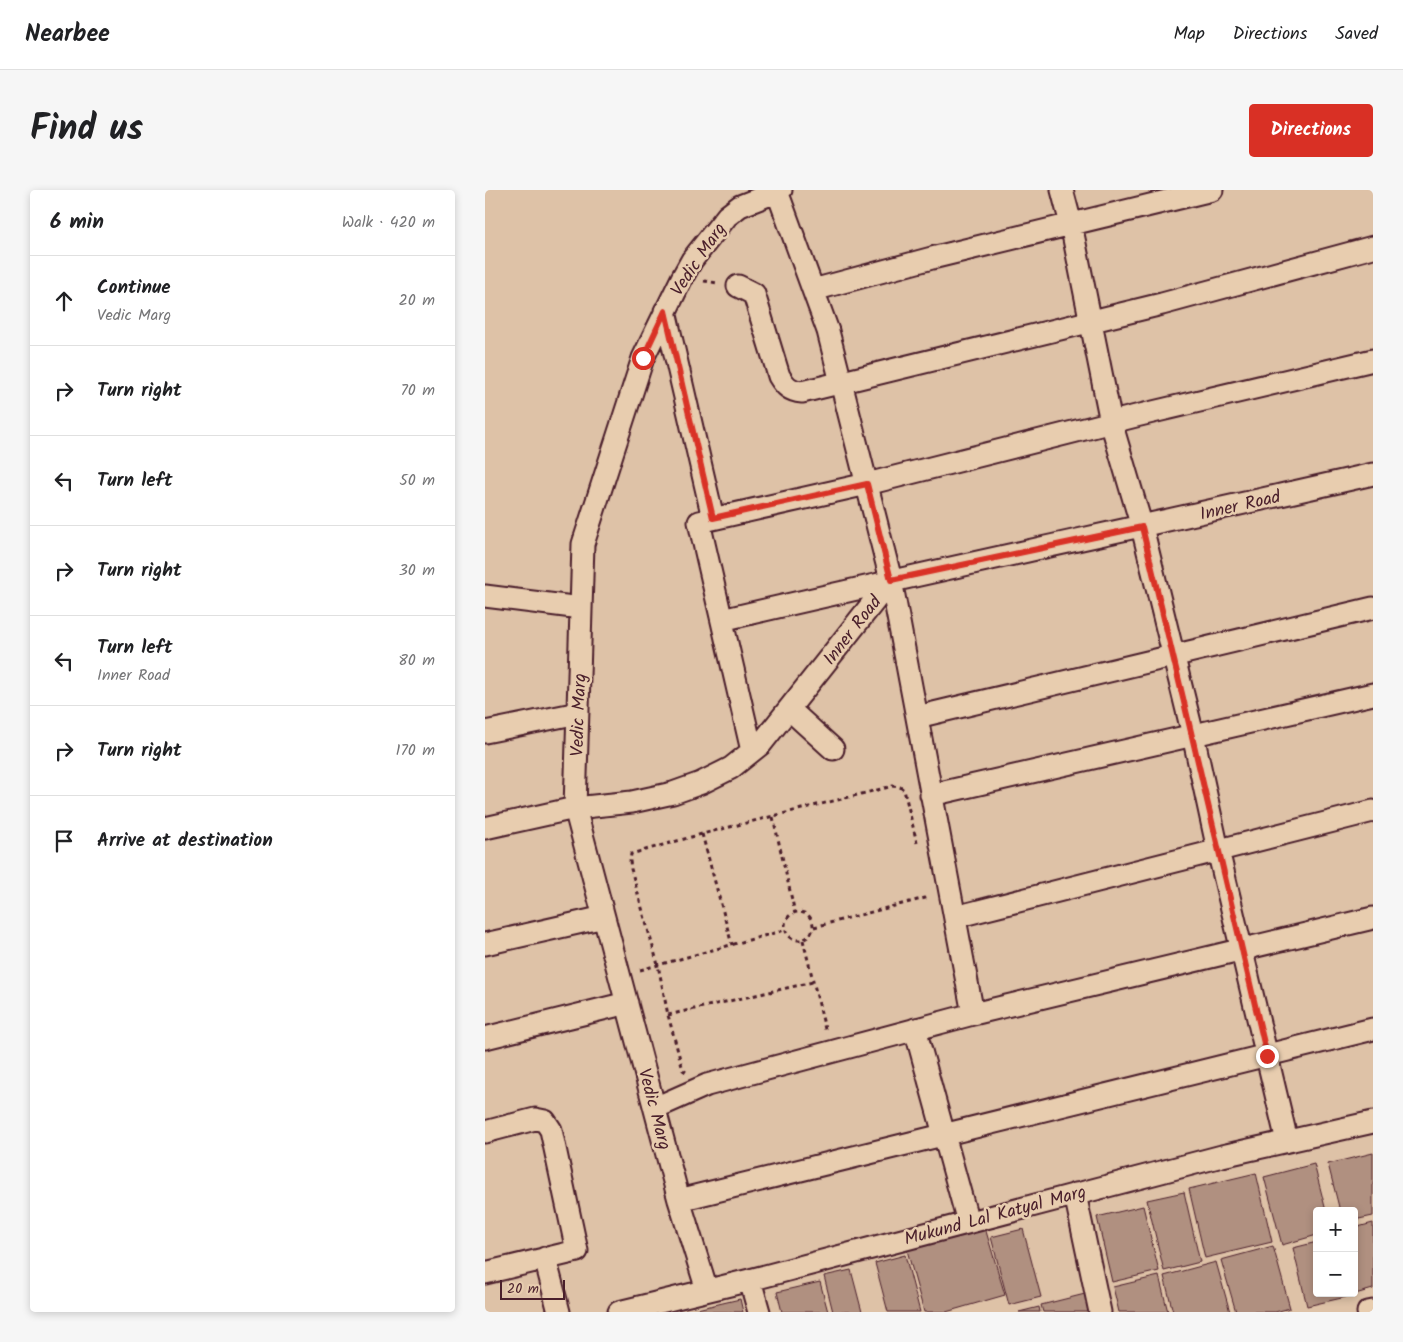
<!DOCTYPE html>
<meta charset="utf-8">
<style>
:root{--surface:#fff;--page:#f6f6f6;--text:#202124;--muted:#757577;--line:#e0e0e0;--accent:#d93025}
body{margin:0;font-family:Kalam,sans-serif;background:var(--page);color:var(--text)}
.controls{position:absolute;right:15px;bottom:15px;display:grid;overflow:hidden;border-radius:5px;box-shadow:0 2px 8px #0003}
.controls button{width:45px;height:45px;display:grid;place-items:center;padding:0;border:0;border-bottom:1px solid var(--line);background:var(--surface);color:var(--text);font:25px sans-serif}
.scale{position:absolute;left:15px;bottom:12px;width:65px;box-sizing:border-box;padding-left:5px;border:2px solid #4a1f2b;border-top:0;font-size:14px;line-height:18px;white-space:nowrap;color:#4a1f2b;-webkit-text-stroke:4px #e8cdaf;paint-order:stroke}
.stop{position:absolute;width:15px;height:15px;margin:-11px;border:4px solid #d93025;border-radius:50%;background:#fff}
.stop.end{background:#d93025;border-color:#fff;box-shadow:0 1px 5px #0008}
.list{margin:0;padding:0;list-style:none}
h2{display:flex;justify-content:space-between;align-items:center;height:65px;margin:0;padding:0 20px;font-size:21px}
h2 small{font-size:16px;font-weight:400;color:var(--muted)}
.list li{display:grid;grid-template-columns:32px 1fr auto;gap:15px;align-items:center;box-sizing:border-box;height:90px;padding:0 20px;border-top:1px solid var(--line)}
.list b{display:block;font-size:19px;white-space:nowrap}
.list p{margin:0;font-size:16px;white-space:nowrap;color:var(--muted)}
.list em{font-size:16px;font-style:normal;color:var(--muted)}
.icon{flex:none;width:28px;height:28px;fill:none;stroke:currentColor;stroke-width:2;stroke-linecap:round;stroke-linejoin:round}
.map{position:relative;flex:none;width:888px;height:1122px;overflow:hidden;border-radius:5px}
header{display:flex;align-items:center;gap:30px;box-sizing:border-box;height:70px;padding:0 25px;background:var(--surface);border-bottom:1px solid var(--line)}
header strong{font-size:24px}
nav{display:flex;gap:28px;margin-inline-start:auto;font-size:18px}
.intro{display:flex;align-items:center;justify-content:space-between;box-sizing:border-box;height:120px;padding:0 30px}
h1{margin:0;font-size:35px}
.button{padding:12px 22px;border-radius:5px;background:var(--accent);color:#fff;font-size:18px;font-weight:700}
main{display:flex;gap:30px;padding:0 30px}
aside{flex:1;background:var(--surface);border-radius:5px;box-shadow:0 2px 8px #0003}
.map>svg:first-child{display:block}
</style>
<header>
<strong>Nearbee</strong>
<nav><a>Map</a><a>Directions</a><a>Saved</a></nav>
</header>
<div class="intro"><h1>Find us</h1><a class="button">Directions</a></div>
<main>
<aside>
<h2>6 min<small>Walk · 420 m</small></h2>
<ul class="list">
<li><svg class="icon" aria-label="ahead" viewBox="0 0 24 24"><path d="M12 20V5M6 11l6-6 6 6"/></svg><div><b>Continue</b><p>Vedic Marg</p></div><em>20 m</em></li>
<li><svg class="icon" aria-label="right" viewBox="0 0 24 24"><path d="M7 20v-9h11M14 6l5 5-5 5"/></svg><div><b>Turn right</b></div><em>70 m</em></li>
<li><svg class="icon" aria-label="left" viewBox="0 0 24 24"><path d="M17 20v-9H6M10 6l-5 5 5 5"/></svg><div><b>Turn left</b></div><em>50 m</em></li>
<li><svg class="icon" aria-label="right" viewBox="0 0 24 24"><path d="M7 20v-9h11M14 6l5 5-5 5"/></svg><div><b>Turn right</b></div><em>30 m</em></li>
<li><svg class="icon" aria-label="left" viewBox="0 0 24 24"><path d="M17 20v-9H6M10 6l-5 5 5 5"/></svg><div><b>Turn left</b><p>Inner Road</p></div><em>80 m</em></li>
<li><svg class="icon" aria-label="right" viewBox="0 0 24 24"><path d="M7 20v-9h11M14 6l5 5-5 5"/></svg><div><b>Turn right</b></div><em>170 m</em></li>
<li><svg class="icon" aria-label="arrive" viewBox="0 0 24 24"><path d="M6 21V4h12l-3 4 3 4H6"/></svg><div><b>Arrive at destination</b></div></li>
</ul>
</aside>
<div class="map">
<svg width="888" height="1122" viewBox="0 0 888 1122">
<rect width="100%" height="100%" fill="#dec2a7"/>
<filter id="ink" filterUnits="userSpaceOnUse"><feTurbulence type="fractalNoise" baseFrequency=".02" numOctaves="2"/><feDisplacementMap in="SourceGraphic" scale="10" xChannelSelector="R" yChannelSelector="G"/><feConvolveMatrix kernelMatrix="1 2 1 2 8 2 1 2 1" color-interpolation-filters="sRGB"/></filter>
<g filter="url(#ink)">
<!-- building -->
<path fill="#b09080" stroke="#4a1f2b" d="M888,963V1026L869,1030V1021H855L843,974Z
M829,974L841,1021H832V1045L797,1055L779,987Z
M771,983L787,1052L720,1068L704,999Z
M699,1002L715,1072L679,1081L662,1010Z
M658,1016L674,1081L627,1092L612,1027Z
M888,1033V1099L870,1104L869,1038Z
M500,1038L520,1105L461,1122H439L422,1060Z
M538,1039L556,1107L524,1115L506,1047Z
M832,1052V1103H860L861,1107L822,1116L808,1058Z
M788,1056L805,1118L790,1122H751L736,1070Z
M420,1065L435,1122H403L390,1073Z
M731,1072L745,1122H688L679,1086Z
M366,1080L377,1122H348L339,1086Z
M674,1086L683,1122H634L628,1097Z
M335,1092L343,1122H297L292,1102Z
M600,1104L605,1122H558L556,1115Z
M255,1109L258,1122H199Z
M554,1117L555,1122H534Z"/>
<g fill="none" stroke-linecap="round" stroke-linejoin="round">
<defs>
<path id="street" d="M577,0L586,34L626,232L657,337L708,545L733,660L802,951
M292,1L343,141L406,390L488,824
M253,96L269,104L294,186C300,196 305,201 317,202L677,114L888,57
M328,100L447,68L727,0
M180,121L228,328
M0,406L96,418
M237,430C454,379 671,334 888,284
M304,519L348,559
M432,527L888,418
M0,542L93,523
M267,561L214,332L382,294L651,226L888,170
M446,605L888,504
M0,638L90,618L147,612L188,603L216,593L246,578L276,554L406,390
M470,727L888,621
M0,754L119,727
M430,839L483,1032
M0,848L142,813
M170,918L222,895L488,824L888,728
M0,942L50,929L60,931L66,940L92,1061L0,1083
M590,1004L615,1122
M194,1010L888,839
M60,1068L74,1122
M265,1090L274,1122
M222,1100L194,1010L90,618L98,354L158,168L197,88L207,70L242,26L255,16L296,0
M134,1122L265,1090L737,966L888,932
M883,1122L888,1121"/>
</defs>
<!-- street casing -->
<use href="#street" stroke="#4a1f2b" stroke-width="25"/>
<!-- path -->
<path stroke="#4a1f2b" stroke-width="3" stroke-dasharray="4 4" stroke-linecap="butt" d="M219,91L233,93
M288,627L310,723
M217,644L247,755
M300 736a14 14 0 1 1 28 0a14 14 0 1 1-28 0Z
M329,737L444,707
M318,750L341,843
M155,780L300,740
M183,825L328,792
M201,882L198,880L183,825L173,775L146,679L145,671L146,664L217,644L408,596L415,597L419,600L432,653"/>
<!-- street -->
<use href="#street" stroke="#e8cdaf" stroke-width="21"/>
</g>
</g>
<g fill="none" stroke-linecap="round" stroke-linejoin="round" filter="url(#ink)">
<!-- route -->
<path stroke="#d93025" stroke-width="6" d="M158,168L180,121L228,328L382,294L406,390L657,337C700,513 740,689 782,866"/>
</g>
<g text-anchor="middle" stroke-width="5" stroke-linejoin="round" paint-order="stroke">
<!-- street labels -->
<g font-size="18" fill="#4a1f2b" stroke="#e8cdaf">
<text transform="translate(213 69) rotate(-56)" y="6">Vedic Marg</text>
<text transform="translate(755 315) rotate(-13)" y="6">Inner Road</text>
<text transform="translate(367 440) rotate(-52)" y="6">Inner Road</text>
<text transform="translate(93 525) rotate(-88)" y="6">Vedic Marg</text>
<text transform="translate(170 919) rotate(75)" y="6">Vedic Marg</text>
<text transform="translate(510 1025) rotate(-15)" y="6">Mukund Lal Katyal Marg</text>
</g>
</g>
</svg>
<div class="controls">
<button>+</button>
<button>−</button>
</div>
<div class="scale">20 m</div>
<div class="stop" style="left:158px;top:168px"></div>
<div class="stop end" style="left:782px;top:866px"></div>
</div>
</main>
